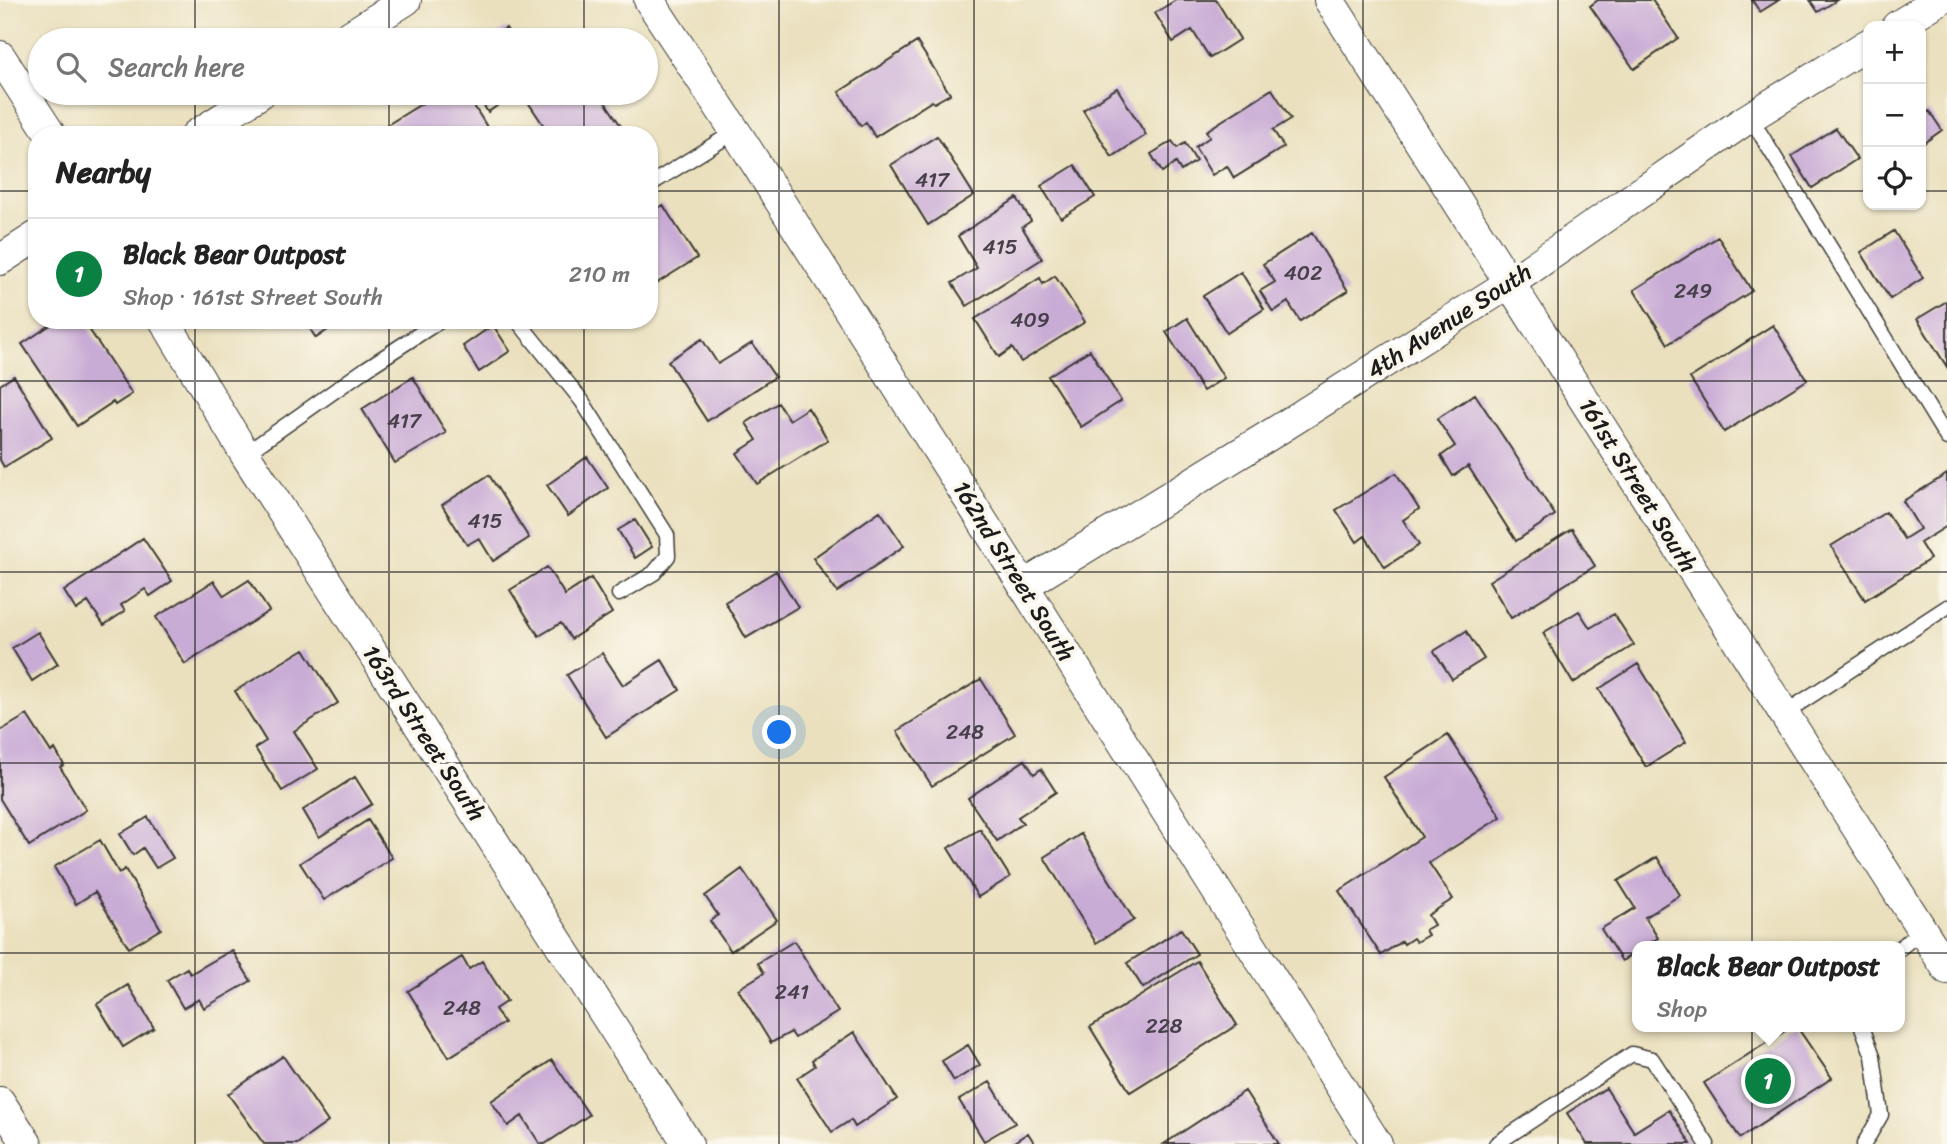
<!DOCTYPE html>
<meta charset="utf-8">
<style>
:root{--surface:#fff;--page:#f2f2f2;--text:#222;--muted:#767676;--line:#e0e0e0;--accent:#0b8043}
body{margin:0;font-family:Sriracha,sans-serif;background:var(--page);color:var(--text)}
.controls{position:absolute;right:21px;top:21px;display:grid;overflow:hidden;border-radius:14px;box-shadow:0 2px 5px #0004}
.controls button{width:63px;height:63px;display:grid;place-items:center;padding:0;border:0;border-bottom:2px solid var(--line);background:var(--surface);color:var(--text);font:35px sans-serif}
.you{position:absolute;left:780px;top:733px;width:24px;height:24px;margin:-18px;border:5px solid #fff;border-radius:50%;background:#1a73e8;box-shadow:0 0 0 10px #1a73e833}
.badge{display:grid;place-items:center;width:46px;height:46px;border-radius:50%;background:var(--accent);color:#fff;font-size:23px;font-weight:700}
.pin{position:absolute;translate:-50% -50%;border:4px solid #fff;box-shadow:0 2px 7px #0006}
.popup{position:absolute;left:1632px;top:941px;width:273px;height:91px;box-sizing:border-box;display:grid;place-content:center;border-radius:14px;background:var(--surface);filter:drop-shadow(0 2px 5px #0005);font-size:23px;white-space:nowrap;color:var(--muted)}
.popup b{font-size:26px;color:var(--text)}
.popup::after{content:'';position:absolute;left:50%;top:100%;margin-left:-14px;border:14px solid transparent;border-top-color:var(--surface)}
.list{margin:0;padding:0;list-style:none}
h2{display:flex;justify-content:space-between;align-items:center;height:91px;margin:0;padding:0 28px;font-size:30px}
h2 small{font-size:23px;font-weight:400;color:var(--muted)}
.list li{display:grid;grid-template-columns:46px 1fr auto;gap:21px;align-items:center;box-sizing:border-box;height:112px;padding:0 28px;border-top:2px solid var(--line)}
.list b{display:block;font-size:26px;white-space:nowrap}
.list p{margin:0;font-size:23px;white-space:nowrap;color:var(--muted)}
.list em{font-size:23px;font-style:normal;color:var(--muted)}
.icon{flex:none;width:38px;height:38px;fill:none;stroke:currentColor;stroke-width:2;stroke-linecap:round;stroke-linejoin:round}
.map{position:relative;flex:none;width:1947px;height:1144px;overflow:hidden}
.search{position:absolute;background:var(--surface);box-shadow:0 2px 5px #0004;left:28px;top:28px;width:630px;height:77px;display:flex;align-items:center;gap:18px;box-sizing:border-box;padding:0 24px;border-radius:38px;color:var(--muted);font-size:26px}
.panel{position:absolute;background:var(--surface);box-shadow:0 2px 5px #0004;left:28px;top:126px;width:630px;height:203px;border-radius:28px}
.map>svg:first-child{display:block}
</style>
<div class="map">
<svg width="1947" height="1144" viewBox="0 0 1947 1144">
<rect width="100%" height="100%" fill="#fbf7ec"/>
<filter id="ink" filterUnits="userSpaceOnUse"><feTurbulence type="fractalNoise" baseFrequency=".0143" numOctaves="2"/><feDisplacementMap in="SourceGraphic" scale="14" xChannelSelector="R" yChannelSelector="G"/><feConvolveMatrix kernelMatrix="1 2 1 2 8 2 1 2 1" color-interpolation-filters="sRGB"/></filter>
<filter id="wash" filterUnits="userSpaceOnUse"><feTurbulence type="fractalNoise" baseFrequency=".00686" numOctaves="4" result="noise"/><feDisplacementMap in="SourceGraphic" scale="28" xChannelSelector="R" yChannelSelector="G"/><feGaussianBlur stdDeviation="1.57" result="paint"/><feColorMatrix in="noise" values="0 0 0 0 0 0 0 0 0 0 0 0 0 0 0 0 0 1.4 0 .05"/><feComposite in="paint" operator="in"/></filter>
<g filter="url(#wash)">
<rect width="100%" height="100%" fill="#eae0be"/>
<g id="blocks">
<!-- building -->
<path fill="#c9acd5" d="M1176,0H1216L1240,39L1210,58L1192,30L1173,42L1155,13Z
M1598,0H1652L1678,38L1634,69L1590,6Z
M1752,0H1779L1760,12Z
M1810,0H1837L1818,12Z
M506,28L514,40H488Z
M917,42L950,94L934,103L932,101L875,137L866,122L861,126L839,92Z
M1117,88L1146,135L1112,157L1083,110Z
M1272,89L1291,119L1273,130L1284,147L1234,178L1227,166L1212,175L1195,147L1210,137L1206,131Z
M439,93H466L492,135H371Z
M475,93H516L488,112Z
M536,93H599L627,135H550L526,99Z
M1929,111L1942,130L1921,145V116Z
M544,128L548,135H533Z
M1836,128L1857,159L1812,188L1792,156Z
M937,136L974,195L928,225L891,165Z
M1172,141L1177,148L1185,143L1196,161L1181,171L1176,163L1162,172L1151,154Z
M1075,165L1095,197L1061,218L1041,186Z
M1017,198L1031,221L1022,227L1042,259L967,306L952,283L977,268L958,236Z
M663,205L697,258L649,288V213Z
M1894,231L1923,278L1890,299L1861,252Z
M1312,233L1348,291L1300,321L1288,302L1273,312L1260,291L1275,282L1263,264Z
M1718,237L1752,291L1668,344L1634,290Z
M1241,272L1264,309L1227,333L1203,296Z
M1055,276L1085,322L1021,362L1012,348L999,357L975,319L1040,278L1043,284Z
M1947,301V367L1917,319Z
M1187,318L1224,378L1203,391L1166,332Z
M58,320H83L132,394L115,405L113,402L77,426L22,344Z
M304,320H342L316,338Z
M493,325L510,351L479,372L463,346Z
M1773,325L1807,380L1724,432L1690,378Z
M702,339L718,364L752,343L775,377L707,421L668,361Z
M1090,350L1121,401L1081,427L1048,376Z
M14,376L52,438L4,467L0,460V385Z
M413,377L446,433L395,463L362,409Z
M1475,394L1555,515L1516,541L1468,466L1453,476L1441,456L1455,446L1437,419Z
M778,403L789,420L808,408L828,440L757,484L737,453L757,440L746,423Z
M587,457L608,488L568,516L547,485Z
M1396,473L1419,509L1403,520L1419,545L1385,567L1365,536L1357,542L1336,510Z
M1947,474V526L1920,543L1930,559L1865,600L1831,546L1886,512L1904,539L1920,529L1903,501Z
M489,475L529,538L493,561L479,538L467,545L442,505Z
M880,511L904,546L837,592L813,558Z
M635,520L652,547L635,558L618,530Z
M1572,529L1595,566L1511,618L1489,581Z
M143,538L172,581L150,596L145,589L121,605L125,611L104,625L88,602L76,610L64,591Z
M547,567L565,595L591,578L612,613L571,639L561,623L539,636L510,590Z
M776,571L798,607L746,638L725,602Z
M249,580L269,611L185,664L156,617L214,581L224,596Z
M1579,611L1590,628L1614,614L1634,645L1573,683L1543,633Z
M1466,631L1484,659L1452,679L1434,651Z
M38,632L58,664L32,681L12,648Z
M304,649L338,703L294,731L318,769L282,791L255,748L266,741L235,691Z
M602,653L623,685L662,660L680,690L606,737L567,675Z
M1638,664L1686,742L1646,767L1599,689Z
M981,679L1015,734L932,786L897,731Z
M27,715L51,752L55,749L64,765L60,767L86,810L29,846L0,799V731Z
M1448,735L1501,817L1429,863L1453,899L1428,915L1434,925L1425,930L1428,935L1416,942L1413,938L1404,944L1402,941L1381,955L1339,891L1422,837L1384,777Z
M1025,760L1034,774L1041,769L1056,792L1018,817L1023,823L997,841L968,798Z
M355,777L372,804L319,837L303,810Z
M148,817L173,858L156,868L143,848L133,855L120,834Z
M368,820L392,858L324,900L300,863Z
M980,829L1010,877L978,897L948,848Z
M1081,834L1134,920L1096,943L1044,857Z
M100,840L119,873L125,869L161,929L129,948L95,892L76,904L54,867Z
M1657,857L1680,895L1645,917L1658,938L1645,946H1637V951L1622,961L1601,929L1635,908L1618,881Z
M742,869L777,920L731,951L710,921L718,915L705,896Z
M1181,929L1197,954L1143,988L1127,963Z
M794,941L838,1012L795,1038L791,1032L771,1043L738,989L764,973L758,963Z
M232,950L251,981L204,1008L199,999L183,1008L167,980L187,968L190,974Z
M462,957L469,969L482,961L507,1001L495,1009L504,1023L449,1057L408,991Z
M1197,961L1237,1025L1130,1092L1090,1027Z
M128,985L154,1028L123,1047L97,1004Z
M1791,1027H1797L1832,1078L1740,1138L1704,1083Z
M854,1032L897,1099L855,1127L851,1120L832,1132L797,1078L815,1066L812,1060Z
M968,1045L980,1065L954,1081L942,1061Z
M283,1056L328,1122L297,1144H264L228,1094Z
M552,1060L589,1115L545,1144H540L522,1116L508,1126L491,1101Z
M990,1082L1015,1123L984,1141L959,1100Z
M1606,1088L1634,1132L1669,1110L1691,1144H1587L1567,1113Z
M1245,1091L1279,1144H1164Z
M1028,1133L1035,1144H1011Z"/>
</g>
</g>
<g filter="url(#ink)">
<use href="#blocks" fill-opacity="0" stroke="#3b3934" stroke-width="2"/>
<g fill="none" stroke-linecap="round" stroke-linejoin="round">
<defs>
<path id="service" d="M1750,117L1947,438
M649,185L736,131
M517,320L582,401L667,535L668,556L654,573L619,594
M245,454L367,368L441,320
M1783,714L1947,607
M1899,949L1922,930
M1862,1027L1873,1056L1881,1115L1864,1144
M1496,1144L1632,1054L1652,1059L1707,1144"/>
<path id="minor" d="M649,0L743,143L1377,1144
M1329,0L1947,969
M1897,26L1939,0
M343,40L406,0
M0,56L51,135
M196,135L261,93
M0,260L37,236
M164,320L245,454L688,1144
M1023,586L1265,438L1510,283L1744,121L1868,44
M0,1102L27,1144"/>
</defs>
<!-- service casing -->
<use href="#service" stroke="#3b3934" stroke-width="17"/>
<!-- minor casing -->
<use href="#minor" stroke="#3b3934" stroke-width="32"/>
<!-- service -->
<use href="#service" stroke="#fff" stroke-width="14"/>
<!-- minor -->
<use href="#minor" stroke="#fff" stroke-width="30"/>
</g>
</g>
<!-- grid -->
<path fill="none" stroke="#1c1c1c" stroke-width="2" stroke-opacity="0.55" d="M195,0V40M389,0V40M584,0V40M779,0V1144M974,0V1144M1168,0V1144M1363,0V1144M1558,0V1144M1752,0V1144M195,93V135M389,93V135M584,93V135M0,191H37M649,191H1868M1921,191H1947M195,320V1144M389,320V1144M584,320V1144M0,381H1947M0,572H1947M0,763H1947M0,953H1947"/>
<g text-anchor="middle" stroke-width="7" stroke-linejoin="round" paint-order="stroke">
<!-- number labels -->
<g font-size="21" fill="#47404a">
<text x="932" y="187">417</text>
<text x="1000" y="254">415</text>
<text x="1303" y="280">402</text>
<text x="1693" y="298">249</text>
<text x="1030" y="327">409</text>
<text x="404" y="428">417</text>
<text x="485" y="528">415</text>
<text x="965" y="739">248</text>
<text x="792" y="999">241</text>
<text x="462" y="1015">248</text>
<text x="1164" y="1033">228</text>
</g>
<!-- street labels -->
<g font-size="24" fill="#1c1c1c" stroke="#fbf7ec">
<text transform="translate(1449 321) rotate(-33)" y="8">4th Avenue South</text>
<text transform="translate(1638 485) rotate(58)" y="8">161st Street South</text>
<text transform="translate(1014 571) rotate(58)" y="8">162nd Street South</text>
<text transform="translate(424 733) rotate(57)" y="8">163rd Street South</text>
</g>
</g>
</svg>
<div class="controls">
<button>+</button>
<button>−</button>
<button><svg class="icon" aria-label="locate" viewBox="0 0 24 24"><circle cx="12" cy="12" r="6"/><path d="M12 2v4M12 18v4M2 12h4M18 12h4"/></svg></button>
</div>
<div class="you"></div>
<div class="pin badge" style="left:1768px;top:1081px">1</div>
<div class="popup"><b>Black Bear Outpost</b>Shop</div>
<div class="search"><svg class="icon" aria-label="search" viewBox="0 0 24 24"><circle cx="10" cy="10" r="6"/><path d="M15 15l6 6"/></svg>Search here</div>
<section class="panel">
<h2>Nearby<small></small></h2>
<ul class="list">
<li><span class="badge">1</span><div><b>Black Bear Outpost</b><p>Shop · 161st Street South</p></div><em>210 m</em></li>
</ul>
</section>
</div>
